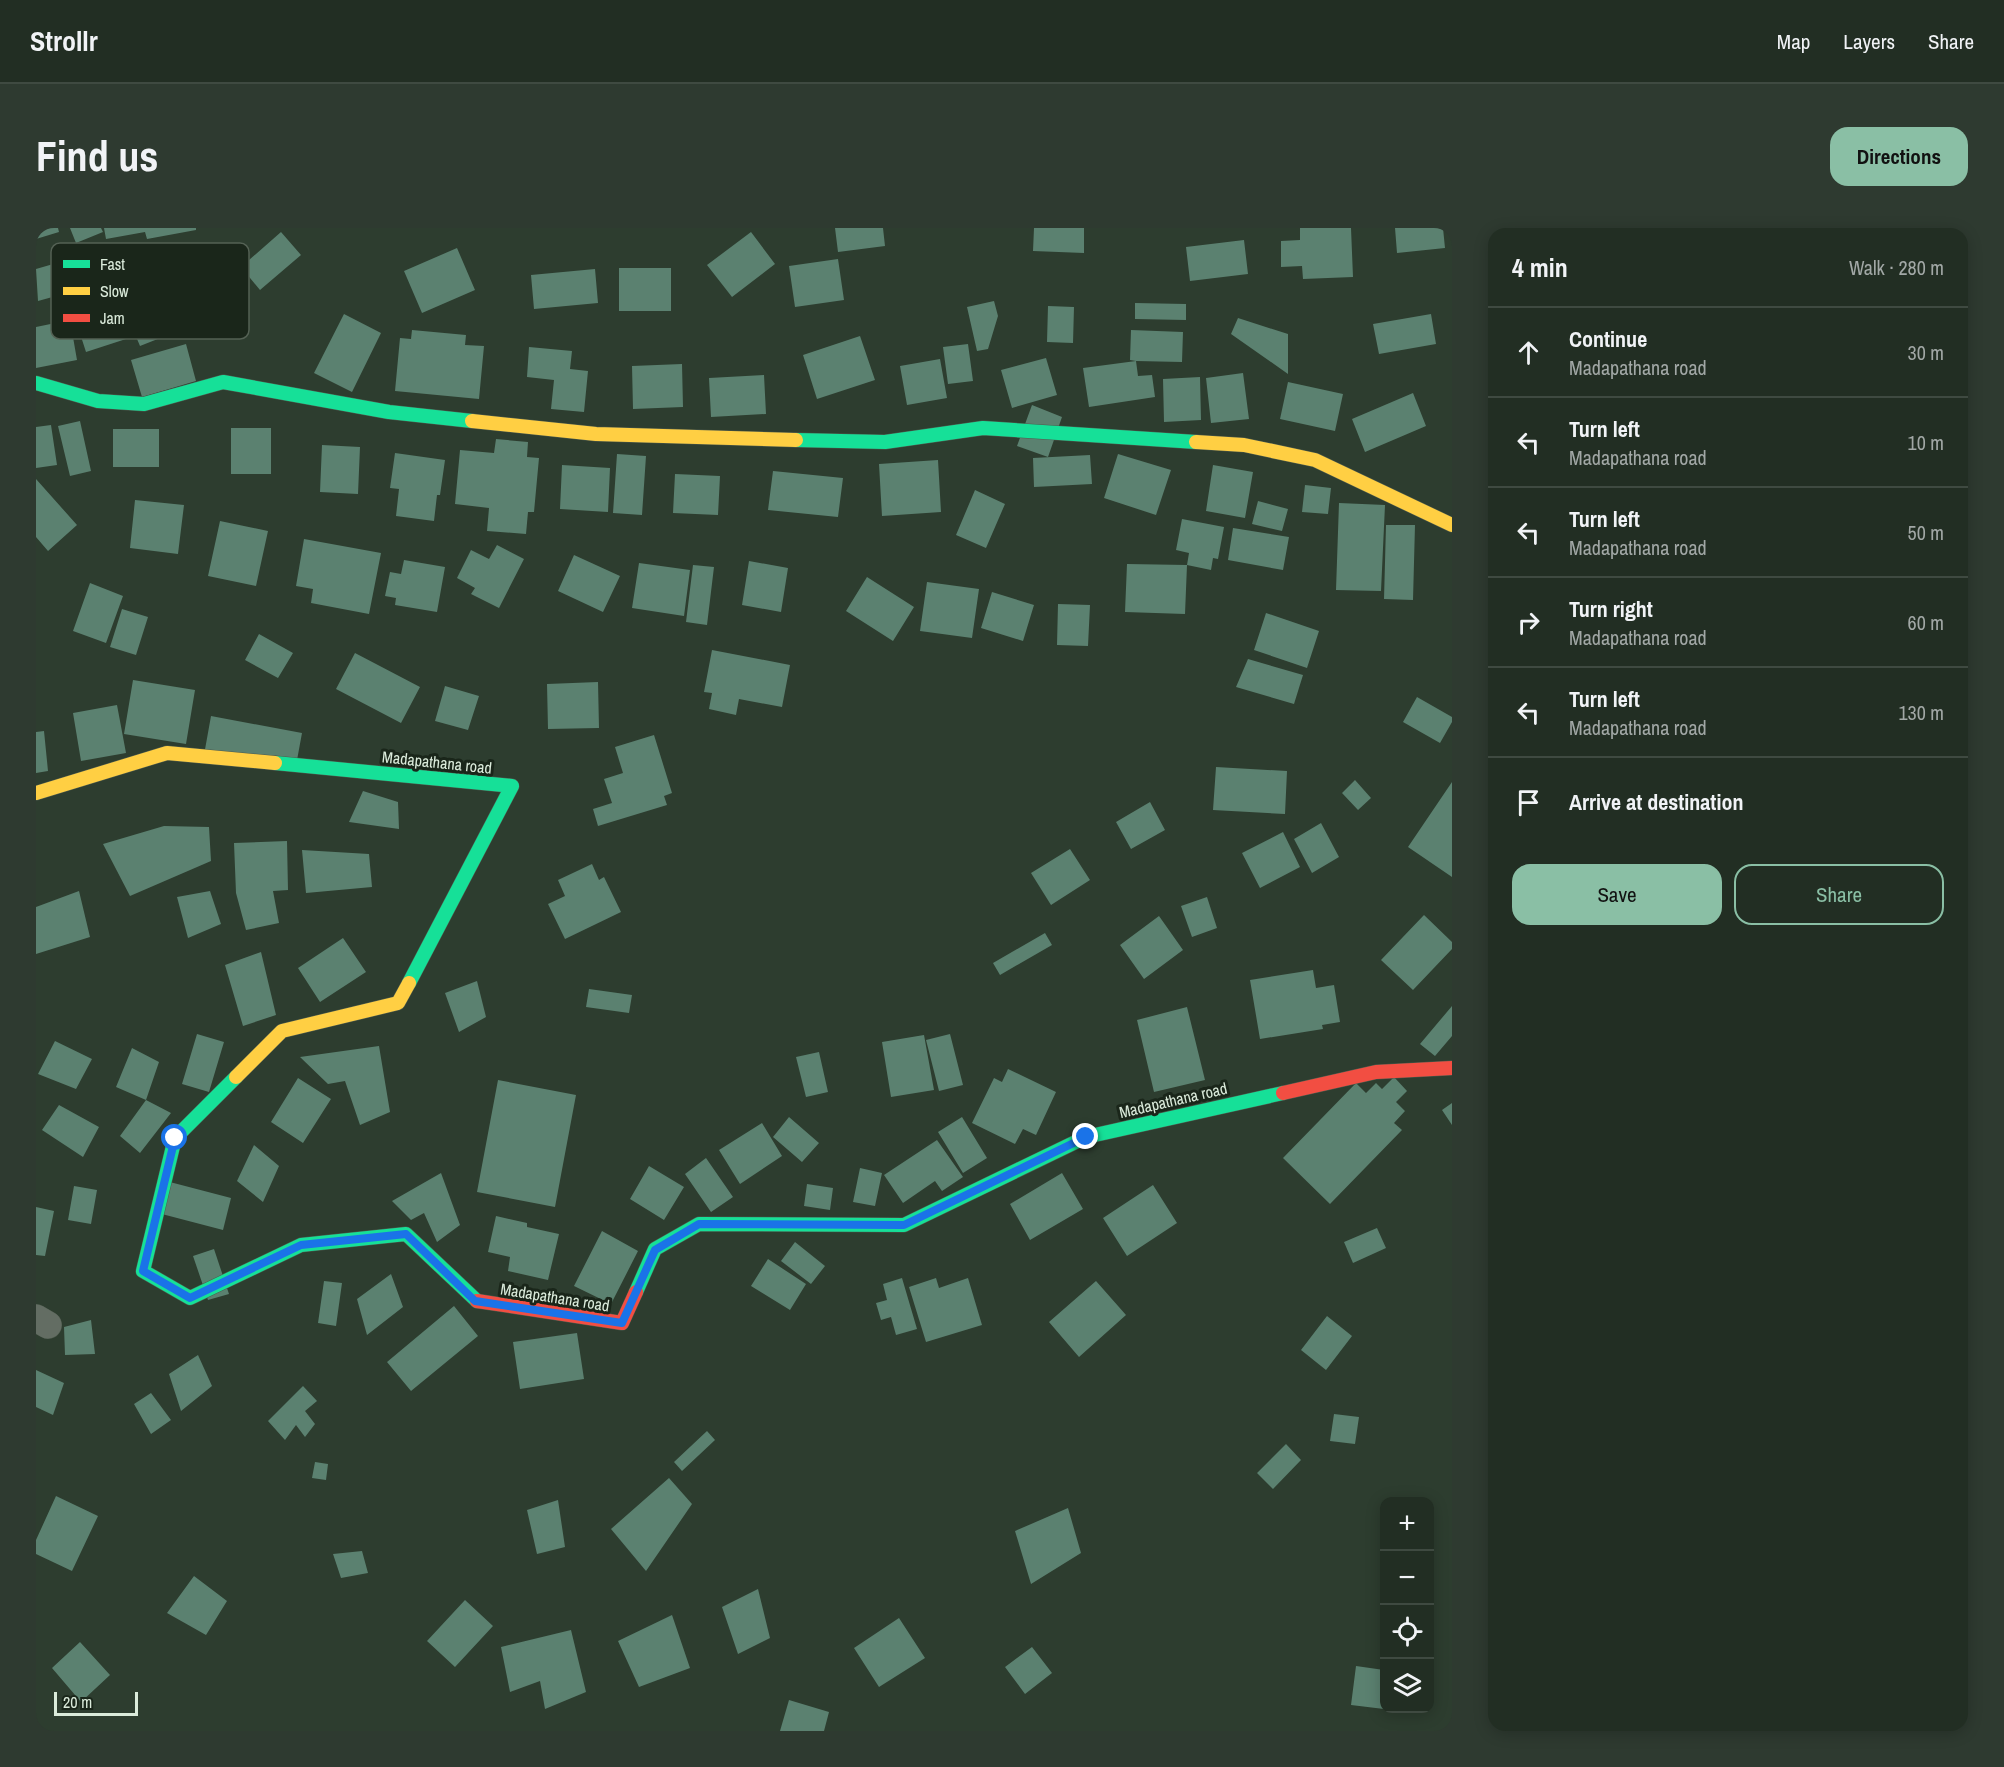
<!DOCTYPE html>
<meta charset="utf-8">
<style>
:root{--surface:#222e23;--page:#2e3a30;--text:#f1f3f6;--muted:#a2a8a6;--line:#3f4a41;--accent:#8abfa5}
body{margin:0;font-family:"Archivo Narrow",sans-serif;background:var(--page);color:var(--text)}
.controls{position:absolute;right:18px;bottom:18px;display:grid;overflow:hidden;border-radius:12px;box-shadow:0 3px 15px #0003}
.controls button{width:54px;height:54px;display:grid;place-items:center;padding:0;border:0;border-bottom:2px solid var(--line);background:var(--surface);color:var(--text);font:30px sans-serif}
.scale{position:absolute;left:18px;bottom:15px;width:84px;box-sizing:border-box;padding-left:6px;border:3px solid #dbebdb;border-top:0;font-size:16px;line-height:21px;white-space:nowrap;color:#dbebdb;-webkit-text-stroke:4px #1a261a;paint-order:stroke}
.stop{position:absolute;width:18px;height:18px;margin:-14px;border:4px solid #1a73e8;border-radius:50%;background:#fff}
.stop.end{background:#1a73e8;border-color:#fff;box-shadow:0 2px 6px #0008}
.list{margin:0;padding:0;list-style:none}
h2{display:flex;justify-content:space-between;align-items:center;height:78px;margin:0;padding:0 24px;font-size:26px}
h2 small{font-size:20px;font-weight:400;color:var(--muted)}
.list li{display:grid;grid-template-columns:39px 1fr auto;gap:18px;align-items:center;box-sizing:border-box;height:90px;padding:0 24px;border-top:2px solid var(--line)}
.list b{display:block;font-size:22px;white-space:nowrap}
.list p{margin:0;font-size:20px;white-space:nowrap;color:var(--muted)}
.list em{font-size:20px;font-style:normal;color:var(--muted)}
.actions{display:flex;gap:12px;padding:18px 24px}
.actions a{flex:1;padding:14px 0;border:2px solid var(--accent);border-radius:18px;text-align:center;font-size:21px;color:var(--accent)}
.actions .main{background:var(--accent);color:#111}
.icon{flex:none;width:33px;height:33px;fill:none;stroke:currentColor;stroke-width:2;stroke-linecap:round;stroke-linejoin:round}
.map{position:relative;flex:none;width:1416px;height:1503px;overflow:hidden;border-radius:18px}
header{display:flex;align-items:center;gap:36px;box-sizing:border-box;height:84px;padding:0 30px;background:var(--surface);border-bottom:2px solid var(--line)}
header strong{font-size:28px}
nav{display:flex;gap:33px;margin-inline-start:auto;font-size:21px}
.intro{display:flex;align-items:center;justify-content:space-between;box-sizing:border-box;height:144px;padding:0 36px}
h1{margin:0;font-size:42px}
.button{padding:15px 27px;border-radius:18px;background:var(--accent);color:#111;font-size:21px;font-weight:700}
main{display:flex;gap:36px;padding:0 36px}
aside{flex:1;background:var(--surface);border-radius:18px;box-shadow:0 3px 15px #0003}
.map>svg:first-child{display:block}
</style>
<header>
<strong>Strollr</strong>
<nav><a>Map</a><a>Layers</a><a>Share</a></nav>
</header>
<div class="intro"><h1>Find us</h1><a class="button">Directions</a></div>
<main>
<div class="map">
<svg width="1416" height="1503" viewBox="0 0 1416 1503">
<rect width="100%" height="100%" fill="#2d3d2f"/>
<!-- building -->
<path fill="#5b8170" d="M0,0H22L23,4L0,11Z
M34,0H65L67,4L40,15Z
M68,0H160V2L111,11L109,4L70,11Z
M799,0H847L849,18L802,24Z
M998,0H1048V25L997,23Z
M1264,0H1315L1317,49L1267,51L1266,38L1245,39V13L1264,12Z
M1359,0H1407L1409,20L1361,25Z
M245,4L265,27L224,62L205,39Z
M715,4L739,36L696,69L671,37Z
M1208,12L1212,46L1154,53L1150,19Z
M421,20L439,62L386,85L368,43Z
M69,21L78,52L2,73L0,41Z
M802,31L808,72L759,79L753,38Z
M583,40H635V83H583Z
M559,41L562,75L498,81L495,47Z
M142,51L149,68L135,74L147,101L104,118L85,73Z
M958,73L962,88L952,121L941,123L931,79Z
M78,74L90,111L50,124L38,87Z
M1099,75L1150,76V92L1099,91Z
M1012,78L1038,79L1037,115L1011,114Z
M308,86L345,105L316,164L278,145Z
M1395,86L1400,116L1343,126L1337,96Z
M1202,90L1252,106V146L1195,106Z
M34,92L41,132L0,140V99Z
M376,102L430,107L429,117L448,118L443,171L359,163L364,110L375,111Z
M1095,102L1147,104L1146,134L1100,133L1102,148L1116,147L1119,169L1053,179L1047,140L1100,133L1094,132Z
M824,108L839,152L781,171L767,127Z
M150,116L160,153L106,169L95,132Z
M932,116L937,153L912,156L907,119Z
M493,119L536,123L534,141L552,143L548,184L515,181L518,152L491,149Z
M1010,130L1021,167L976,180L965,142Z
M904,131L911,170L871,177L864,138Z
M646,136L647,179L597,181L596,138Z
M1207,145L1213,191L1175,195L1170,150Z
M728,147L730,186L675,189L673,150Z
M1164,149L1165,192L1128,194L1127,151Z
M1252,154L1307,166L1299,203L1244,191Z
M1377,165L1390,198L1329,224L1316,191Z
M996,177L1026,189L1012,229L981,218Z
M44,193L55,243L34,248L22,198Z
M15,197L21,237L0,240V199Z
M195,200H235V246H195Z
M77,201H123V239H77Z
M460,211L492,214L491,229L503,230L498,284H492L490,306L451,303L453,280L419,276L424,222L458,225Z
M286,217L324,219L322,266L284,264Z
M359,225L409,232L404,267H401L398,293L360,288L363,261L354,260Z
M581,226L610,228L606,287L577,285Z
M1082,226L1135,242L1120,287L1068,270Z
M1054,227L1056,256L998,259L997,230Z
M902,232L905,284L846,288L843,236Z
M526,237L574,240L572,284L524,281Z
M1177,237L1217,244L1209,290L1170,283Z
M737,243L807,250L802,289L732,282Z
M639,246L684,248L682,287L637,285Z
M0,251L41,297L12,323L0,309Z
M1269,257L1295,260L1292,286L1266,284Z
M939,262L969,276L950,320L920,307Z
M99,272L148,277L142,326L94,320Z
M1222,273L1252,281L1246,303L1216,296Z
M1303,275L1349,277L1345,363L1300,362Z
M1146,291L1188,299L1182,331L1177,330L1175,342L1151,337L1153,325L1140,322Z
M184,293L232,303L220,358L172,348Z
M1350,297H1379L1377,372L1348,371Z
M1197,300L1253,309L1247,342L1192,332Z
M268,311L345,325L333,386L275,375L277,361L260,358Z
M461,317L488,331L463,380L435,366L439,360L421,350L435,322L453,331Z
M538,327L584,348L567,384L522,363Z
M368,332L409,339L401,384L359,377L360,370L349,368L354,344L365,346Z
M713,333L752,340L745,384L706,377Z
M603,335L654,342L648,388L596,380Z
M1091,336L1151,337L1149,386L1089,384Z
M657,337L678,339L671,397L650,394Z
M831,349L878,379L857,413L810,383Z
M891,354L943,361L936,410L884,403Z
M54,355L87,368L70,415L37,403Z
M956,364L998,377L987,413L945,400Z
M1022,376L1054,377L1052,418L1021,417Z
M86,381L112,389L100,427L74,419Z
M1230,385L1283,403L1271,440L1218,422Z
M223,406L257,425L242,450L209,432Z
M676,422L754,437L746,479L703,471L700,487L673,481L676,465L668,464Z
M319,425L384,459L365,495L300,461Z
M1212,431L1267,447L1258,476L1200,459Z
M97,452L159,462L150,516L88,506Z
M562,454L563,500L512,501L511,456Z
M409,458L443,468L432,502L399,493Z
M1381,469L1416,489V494L1404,515L1367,494Z
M81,477L90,525L45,533L37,485Z
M175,488L266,505L259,543L168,527Z
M8,503L12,543L0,545V504Z
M618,507L636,565L628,568L631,577L562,598L557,581L576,575L568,551L587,545L579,519Z
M1180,539L1251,543L1249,586L1177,582Z
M1319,552L1335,570L1322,582L1306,565Z
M1416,554V649L1372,619Z
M327,563L362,574L363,601L313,594Z
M1114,574L1129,602L1095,621L1080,594Z
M1285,595L1303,629L1276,645L1258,611Z
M128,598L173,599L175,633L94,668L67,616Z
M1247,604L1264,639L1224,660L1206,625Z
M251,613L252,662L237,663L243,695L210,702L200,665L198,615Z
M1034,621L1054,652L1015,677L995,645Z
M266,622L333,626L336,659L270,665Z
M556,636L563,652L568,649L585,684L529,711L512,676L529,668L522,652Z
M43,663L54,709L0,726V679Z
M174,663L185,696L152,710L141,669Z
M1171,669L1181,700L1156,709L1145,678Z
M1388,687L1416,714V721L1377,762L1345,732Z
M1123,688L1147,722L1108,751L1084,717Z
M1009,705L1016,717L964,747L957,735Z
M307,710L330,744L284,774L262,740Z
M225,724L240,787L207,798L189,737Z
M1277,742L1280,760L1298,757L1304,794L1286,797L1287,801L1224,811L1214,752Z
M441,753L450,789L423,804L409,765Z
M553,761L596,767L593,785L550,779Z
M1416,778V808L1399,828L1384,816Z
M1151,779L1169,852L1118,864L1101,792Z
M161,806L188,814L173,864L146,856Z
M914,806L927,857L903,863L890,812Z
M888,807L898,862L855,869L846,814Z
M19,813L56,831L40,861L2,846Z
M343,818L354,884L324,897L309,853L292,856L264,829Z
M96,820L123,834L110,872L80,859Z
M783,824L792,864L770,869L760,829Z
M972,841L1020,864L1000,907L987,901L979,916L936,895L958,850L966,854Z
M1358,849L1371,863L1360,874L1369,883L1358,895L1366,902L1294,976L1247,930L1320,855L1330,865L1340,855L1346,861Z
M262,850L295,871L267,915L235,894Z
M462,852L540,867L519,979L441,964Z
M110,872L135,885L104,925L84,908Z
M1416,875V897L1406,882Z
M23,877L63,899L47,929L6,902Z
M753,889L783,915L766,934L737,909Z
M926,889L951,930L927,945L902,904Z
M726,895L746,928L704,956L683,922Z
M901,912L927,949L906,963L899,953L867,975L848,947Z
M218,917L243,938L227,974L201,953Z
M670,930L697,969L675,984L649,946Z
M613,938L648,959L628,992L594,971Z
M824,940L846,945L839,978L817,974Z
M405,945L424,997L401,1014L388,985L375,992L356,973Z
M1026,945L1047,981L994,1012L974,976Z
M130,953L195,970L187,1002L122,985Z
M771,956L797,960L794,982L768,978Z
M1117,957L1141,995L1091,1028L1067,990Z
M38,958L61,962L55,996L32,992Z
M0,979L18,983L9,1028L0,1027Z
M460,988L491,995V999L523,1006L512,1052L472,1043L474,1029L452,1024Z
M1341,1000L1350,1020L1317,1035L1308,1014Z
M566,1003L602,1023L575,1076L538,1058Z
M759,1014L789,1038L775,1056L745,1033Z
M178,1021L193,1066L172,1072L157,1028Z
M732,1031L770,1056L754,1082L715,1058Z
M355,1046L367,1079L331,1107L321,1071Z
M866,1050L881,1101L860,1107L855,1089L845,1092L840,1075L851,1072L847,1056Z
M900,1050L903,1060L932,1050L946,1097L890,1114L873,1059Z
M288,1053L306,1055L300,1098L282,1095Z
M1060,1053L1090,1087L1043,1129L1013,1094Z
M418,1078L442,1108L375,1163L351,1134Z
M1291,1088L1316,1108L1290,1142L1265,1122Z
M55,1092L59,1126L29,1127L28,1099Z
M541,1105L548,1151L484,1161L477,1114Z
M162,1127L176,1158L145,1183L133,1146Z
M0,1142L28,1155L17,1187L0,1179Z
M267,1158L281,1173L269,1183L279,1196L269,1209L260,1197L249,1212L232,1193Z
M115,1165L135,1192L115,1206L98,1176Z
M1298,1186L1323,1189L1319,1216L1294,1213Z
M671,1203L679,1212L646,1243L638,1234Z
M1250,1216L1265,1232L1237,1261L1221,1245Z
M279,1234L292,1236L290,1252L276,1250Z
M633,1250L656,1276L610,1343L575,1301Z
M20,1268L62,1288L36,1343L0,1326V1312Z
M522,1272L529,1319L501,1326L491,1282Z
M1032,1280L1045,1325L995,1356L979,1303Z
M326,1323L332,1345L305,1350L297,1326Z
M158,1348L191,1373L170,1407L131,1385Z
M722,1361L734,1410L702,1426L686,1379Z
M429,1372L457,1398L419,1439L391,1413Z
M636,1387L654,1440L603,1459L582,1413Z
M863,1390L889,1430L843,1459L818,1420Z
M535,1402L550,1464L509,1481L504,1453L474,1464L465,1419Z
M44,1414L74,1447L45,1474L16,1440Z
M996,1419L1016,1445L989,1466L969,1439Z
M1320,1438L1348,1442V1481L1315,1477Z
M753,1472L793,1484L788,1503H744Z"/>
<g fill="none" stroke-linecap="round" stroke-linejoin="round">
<defs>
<path id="street" d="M0,1090L12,1097"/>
<path id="fast" d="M0,155L62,173L108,176L187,154L353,184L436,193
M760,212L849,214L947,200L1160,214
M239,535L476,558L373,755
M200,849L139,910L107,1043L154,1070L265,1017L370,1006L441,1073
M600,1064L619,1021L663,996L868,997L1050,909L1247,865"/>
<path id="slow" d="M436,193L560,206L760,212
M1160,214L1208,217L1279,232L1416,297
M0,565L131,525L239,535
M200,849L246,803L362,775L373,755"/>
<path id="jam" d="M1247,865L1340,844L1416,840
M441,1073L586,1095L600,1064"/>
</defs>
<!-- street casing -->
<use href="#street" stroke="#4e5b4e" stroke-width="28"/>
<!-- fast casing -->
<use href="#fast" stroke="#4e5b4e" stroke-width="15"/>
<!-- slow casing -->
<use href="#slow" stroke="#4e5b4e" stroke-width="15"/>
<!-- jam casing -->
<use href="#jam" stroke="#4e5b4e" stroke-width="15"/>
<!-- street -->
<use href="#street" stroke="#636d63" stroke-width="27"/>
<!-- fast -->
<use href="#fast" stroke="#16e098" stroke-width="14"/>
<!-- slow -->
<use href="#slow" stroke="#ffcf43" stroke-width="14"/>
<!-- jam -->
<use href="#jam" stroke="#f24e42" stroke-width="14"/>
</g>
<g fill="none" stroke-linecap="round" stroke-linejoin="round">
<!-- route -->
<path stroke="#1a73e8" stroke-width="8" d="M139,910L107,1043L154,1070L265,1017L370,1006L439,1073L586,1095L619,1022L663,996L868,997L1050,909"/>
</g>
<g text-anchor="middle" stroke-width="6" stroke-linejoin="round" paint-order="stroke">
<!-- street labels -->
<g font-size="16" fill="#dbebdb" stroke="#1a261a">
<text transform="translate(401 534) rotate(6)" y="6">Madapathana road</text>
<text transform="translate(1137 872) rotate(-13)" y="6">Madapathana road</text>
<text transform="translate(519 1069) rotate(9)" y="6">Madapathana road</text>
</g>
</g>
<!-- legend -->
<rect x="15" y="15" width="198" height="96" rx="9" fill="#1a261a" stroke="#546154" stroke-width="1.5"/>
<rect x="27" y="32" width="27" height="8" fill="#16e098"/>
<rect x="27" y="59" width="27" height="8" fill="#ffcf43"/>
<rect x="27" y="86" width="27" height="8" fill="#f24e42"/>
<g font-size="16" fill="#dbebdb">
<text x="64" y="42">Fast</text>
<text x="64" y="69">Slow</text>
<text x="64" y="96">Jam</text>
</g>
</svg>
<div class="controls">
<button>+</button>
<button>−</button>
<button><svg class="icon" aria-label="locate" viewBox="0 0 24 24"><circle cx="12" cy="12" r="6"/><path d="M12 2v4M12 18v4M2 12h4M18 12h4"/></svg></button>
<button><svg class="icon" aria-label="layers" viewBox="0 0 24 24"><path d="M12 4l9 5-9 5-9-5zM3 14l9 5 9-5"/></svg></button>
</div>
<div class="scale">20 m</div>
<div class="stop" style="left:139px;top:910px"></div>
<div class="stop end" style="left:1050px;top:909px"></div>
</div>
<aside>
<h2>4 min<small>Walk · 280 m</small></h2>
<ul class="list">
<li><svg class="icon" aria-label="ahead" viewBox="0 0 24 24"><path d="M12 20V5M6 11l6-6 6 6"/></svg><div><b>Continue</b><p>Madapathana road</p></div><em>30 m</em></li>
<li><svg class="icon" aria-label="left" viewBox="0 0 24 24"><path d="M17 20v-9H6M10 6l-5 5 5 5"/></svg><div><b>Turn left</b><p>Madapathana road</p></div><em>10 m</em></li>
<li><svg class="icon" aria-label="left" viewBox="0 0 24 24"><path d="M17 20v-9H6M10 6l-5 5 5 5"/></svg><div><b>Turn left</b><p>Madapathana road</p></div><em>50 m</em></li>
<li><svg class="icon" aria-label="right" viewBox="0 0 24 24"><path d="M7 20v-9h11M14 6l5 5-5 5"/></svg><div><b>Turn right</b><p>Madapathana road</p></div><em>60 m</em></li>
<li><svg class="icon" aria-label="left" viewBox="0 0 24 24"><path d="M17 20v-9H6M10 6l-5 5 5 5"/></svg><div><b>Turn left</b><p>Madapathana road</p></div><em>130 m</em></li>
<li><svg class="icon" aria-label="arrive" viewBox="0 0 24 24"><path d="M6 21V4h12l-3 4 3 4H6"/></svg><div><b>Arrive at destination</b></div></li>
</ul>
<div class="actions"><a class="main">Save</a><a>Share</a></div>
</aside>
</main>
